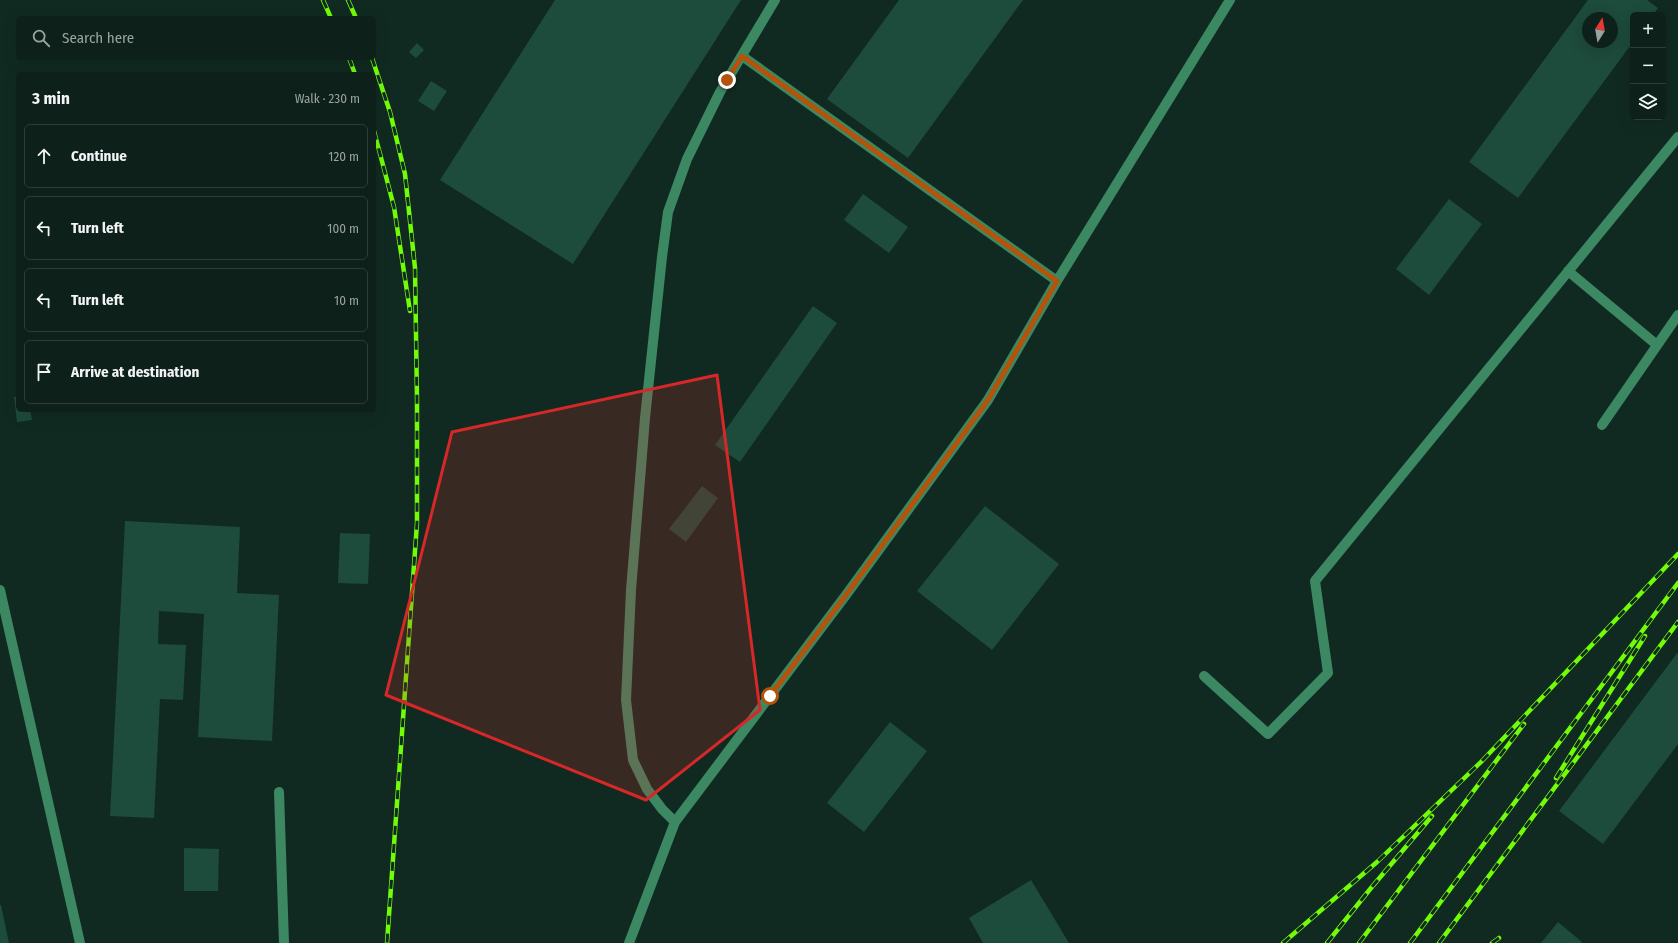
<!DOCTYPE html>
<meta charset="utf-8">
<style>
:root{--surface:#0d2019;--page:#1b2d26;--text:#f1f3f6;--muted:#9aa3a2;--line:#2d3e38}
body{margin:0;font-family:"Fira Sans Condensed",sans-serif;background:var(--page);color:var(--text)}
.controls{position:absolute;right:12px;top:12px;display:grid;overflow:hidden;border-radius:6px;box-shadow:0 4px 16px #0002}
.controls button{width:36px;height:36px;display:grid;place-items:center;padding:0;border:0;border-bottom:1px solid var(--line);background:var(--surface);color:var(--text);font:20px sans-serif}
.compass{position:absolute;left:1582px;top:12px;width:36px;height:36px;border-radius:50%;background:var(--surface);box-shadow:0 4px 16px #0002;rotate:11deg}
.stop{position:absolute;width:12px;height:12px;margin:-9px;border:3px solid #b45309;border-radius:50%;background:#fff}
.stop.end{background:#b45309;border-color:#fff;box-shadow:0 1px 4px #0008}
.list{margin:0;padding:0;list-style:none}
h2{display:flex;justify-content:space-between;align-items:center;height:52px;margin:0;padding:0 16px;font-size:17px}
h2 small{font-size:13px;font-weight:400;color:var(--muted)}
.list li{display:grid;grid-template-columns:26px 1fr auto;gap:12px;align-items:center;box-sizing:border-box;height:64px;margin:0 8px 8px;padding:0 8px;border:1px solid var(--line);border-radius:6px}
.list b{display:block;font-size:15px;white-space:nowrap}
.list em{font-size:13px;font-style:normal;color:var(--muted)}
.icon{flex:none;width:22px;height:22px;fill:none;stroke:currentColor;stroke-width:2;stroke-linecap:round;stroke-linejoin:round}
.map{position:relative;flex:none;width:1678px;height:943px;overflow:hidden}
.search{position:absolute;background:var(--surface);box-shadow:0 4px 16px #0002;left:16px;top:16px;width:360px;height:44px;display:flex;align-items:center;gap:10px;box-sizing:border-box;padding:0 14px;border-radius:6px;color:var(--muted);font-size:15px}
.panel{position:absolute;background:var(--surface);box-shadow:0 4px 16px #0002;left:16px;top:72px;width:360px;height:340px;border-radius:6px}
.map>svg:first-child{display:block}
</style>
<div class="map">
<svg width="1678" height="943" viewBox="0 0 1678 943">
<rect width="100%" height="100%" fill="#112a21"/>
<!-- building -->
<path fill="#1d4b3c" fill-rule="evenodd" d="M555,0H741L573,264L440,180Z
M899,0H1023L908,158L827,99Z
M1588,0H1647L1658,8L1653,15H1633V42L1518,198L1469,162ZM1588,18H1612V42H1588Z
M417,43L424,50L416,58L409,52Z
M431,81L447,91L434,111L418,101Z
M863,194L908,227L889,253L844,220Z
M1449,199L1482,224L1429,295L1396,269Z
M813,306L837,323L740,462L715,445Z
M18,396V410H30L32,420L17,422L14,397Z
M702,486L718,498L686,542L669,529Z
M985,506L1059,564L992,650L917,591Z
M125,521L240,527L237,593L279,595L272,741L198,737L204,614L159,611L158,644L186,645L183,700L160,699L154,818L110,816Z
M340,533L370,534L368,584L338,583Z
M1678,652V744L1603,844L1559,811Z
M890,722L927,751L864,832L827,803Z
M184,848L219,849L218,891H184Z
M1031,880L1069,943H983L969,918Z
M0,905H1L9,943H0Z
M1558,922L1582,942L1581,943H1541Z"/>
<g fill="none" stroke-linecap="round" stroke-linejoin="round">
<!-- minor -->
<path stroke="#3c8863" stroke-width="10" d="M742,56L1057,281
M1568,271L1657,345
M1602,425L1678,315
M0,590L80,943
M1204,676L1268,734L1328,673L1315,581L1678,137
M279,792L284,943
M675,822L662,809L647,789L633,760L626,700L631,590L645,418L662,257L668,212L687,159L720,92L775,0
M629,943L675,822L846,595L988,400L1057,281L1230,0"/>
<defs>
<path id="rail" d="M323,0L331,18
M348,0L356,18
M349,58L355,74
M372,58L390,112L405,174L415,268L417,400V523L387,943
M374,131L394,207L410,311
M1556,778L1645,636
M1283,943L1377,862L1481,762L1678,554
M1327,943L1371,888L1432,816
M1359,943L1524,724
M1410,943L1678,583
M1439,943L1678,622
M1492,943L1499,938"/>
</defs>
<!-- rail casing -->
<use href="#rail" stroke="#71fd08" stroke-width="4.5"/>
<!-- rail -->
<use href="#rail" stroke="#112a21" stroke-width="3" stroke-dasharray="9" stroke-linecap="butt"/>
</g>
<g fill="none" stroke-linecap="round" stroke-linejoin="round">
<!-- route -->
<path stroke="#b45309" stroke-width="5" d="M727,80L742,56L1057,281L988,400L846,595L770,696"/>
</g>
<!-- marked area -->
<path fill="#d62828" fill-opacity="0.2" stroke="#d62828" stroke-width="3" stroke-linejoin="round" d="M717,375L760,710L646,800L386,695L452,432Z"/>
</svg>
<div class="controls">
<button>+</button>
<button>−</button>
<button><svg class="icon" aria-label="layers" viewBox="0 0 24 24"><path d="M12 4l9 5-9 5-9-5zM3 14l9 5 9-5"/></svg></button>
</div>
<svg class="compass" viewBox="-18 -18 36 36"><path d="M0-13l5 13h-10z" fill="#e53935"/><path d="M0 13l5-13h-10z" fill="#9aa3a2"/></svg>
<div class="stop" style="left:770px;top:696px"></div>
<div class="stop end" style="left:727px;top:80px"></div>
<div class="search"><svg class="icon" aria-label="search" viewBox="0 0 24 24"><circle cx="10" cy="10" r="6"/><path d="M15 15l6 6"/></svg>Search here</div>
<section class="panel">
<h2>3 min<small>Walk · 230 m</small></h2>
<ul class="list">
<li><svg class="icon" aria-label="ahead" viewBox="0 0 24 24"><path d="M12 20V5M6 11l6-6 6 6"/></svg><div><b>Continue</b></div><em>120 m</em></li>
<li><svg class="icon" aria-label="left" viewBox="0 0 24 24"><path d="M17 20v-9H6M10 6l-5 5 5 5"/></svg><div><b>Turn left</b></div><em>100 m</em></li>
<li><svg class="icon" aria-label="left" viewBox="0 0 24 24"><path d="M17 20v-9H6M10 6l-5 5 5 5"/></svg><div><b>Turn left</b></div><em>10 m</em></li>
<li><svg class="icon" aria-label="arrive" viewBox="0 0 24 24"><path d="M6 21V4h12l-3 4 3 4H6"/></svg><div><b>Arrive at destination</b></div></li>
</ul>
</section>
</div>
